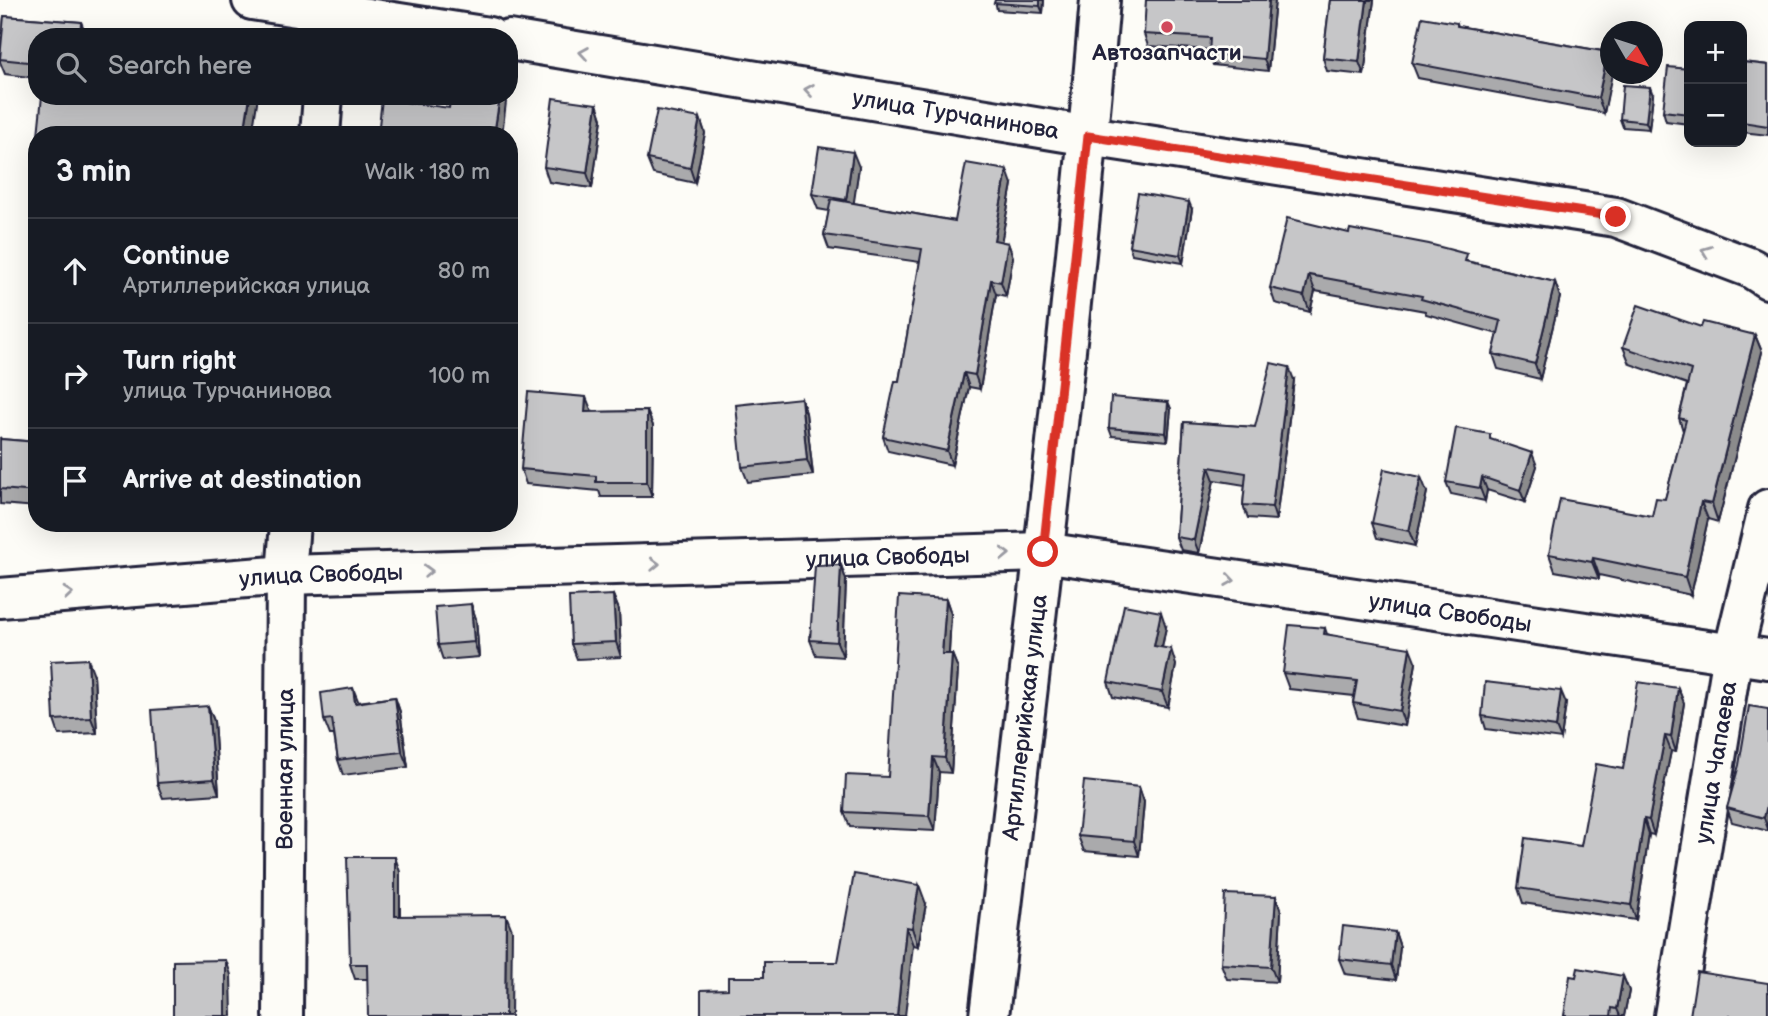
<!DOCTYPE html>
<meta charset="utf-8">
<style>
:root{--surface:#171b24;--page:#242831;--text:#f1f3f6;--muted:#9ea1a6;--line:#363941}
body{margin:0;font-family:"Balsamiq Sans",sans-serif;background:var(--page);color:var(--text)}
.controls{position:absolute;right:21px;top:21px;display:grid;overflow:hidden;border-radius:14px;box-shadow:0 7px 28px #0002}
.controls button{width:63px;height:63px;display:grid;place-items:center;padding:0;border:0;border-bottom:2px solid var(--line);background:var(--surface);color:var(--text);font:35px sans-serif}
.compass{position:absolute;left:1600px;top:21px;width:63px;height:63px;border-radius:50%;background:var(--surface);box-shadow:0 7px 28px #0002;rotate:129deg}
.stop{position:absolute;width:21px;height:21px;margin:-16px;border:5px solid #d93025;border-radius:50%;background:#fff}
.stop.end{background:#d93025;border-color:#fff;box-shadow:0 2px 7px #0008}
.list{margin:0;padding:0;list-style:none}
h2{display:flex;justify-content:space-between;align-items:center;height:91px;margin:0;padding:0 28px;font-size:30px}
h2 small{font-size:23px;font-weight:400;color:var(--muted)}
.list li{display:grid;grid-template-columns:46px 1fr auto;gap:21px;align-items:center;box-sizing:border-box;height:105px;padding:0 28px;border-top:2px solid var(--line)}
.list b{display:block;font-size:26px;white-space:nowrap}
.list p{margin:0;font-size:23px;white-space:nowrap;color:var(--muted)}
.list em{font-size:23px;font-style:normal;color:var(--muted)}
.icon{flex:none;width:38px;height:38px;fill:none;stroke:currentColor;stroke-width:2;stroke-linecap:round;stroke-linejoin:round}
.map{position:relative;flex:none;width:1768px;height:1016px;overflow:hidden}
.search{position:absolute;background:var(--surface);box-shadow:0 7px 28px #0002;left:28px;top:28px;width:490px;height:77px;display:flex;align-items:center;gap:18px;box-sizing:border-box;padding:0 24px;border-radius:28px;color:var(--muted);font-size:26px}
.panel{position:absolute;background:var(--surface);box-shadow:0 7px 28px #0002;left:28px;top:126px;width:490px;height:406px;border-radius:28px}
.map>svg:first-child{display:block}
</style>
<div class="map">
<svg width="1768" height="1016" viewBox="0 0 1768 1016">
<rect width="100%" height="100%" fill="#fdfcf7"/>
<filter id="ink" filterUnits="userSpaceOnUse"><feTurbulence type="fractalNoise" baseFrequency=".0143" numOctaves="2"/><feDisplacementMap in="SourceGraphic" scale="14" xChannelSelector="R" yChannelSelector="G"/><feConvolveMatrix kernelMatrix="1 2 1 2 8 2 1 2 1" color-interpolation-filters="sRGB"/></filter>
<g filter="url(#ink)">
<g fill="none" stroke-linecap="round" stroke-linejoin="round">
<defs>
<g id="street">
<path d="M320,135L323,96"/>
<path id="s1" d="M283,1016L286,575L290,523"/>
<path id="s2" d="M989,1016C1029,678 1071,339 1100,0"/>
<path id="s3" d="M1674,1016L1733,654L1768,509"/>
</g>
<g id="secondary">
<path d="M252,0L489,37"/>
<path id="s4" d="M509,40L1089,136L1616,217L1751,268L1768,279"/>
<path id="s5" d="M0,598L286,575L1043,552L1768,659"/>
</g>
</defs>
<!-- street casing -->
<use href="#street" stroke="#22223b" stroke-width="44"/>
<!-- secondary casing -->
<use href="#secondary" stroke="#22223b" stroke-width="44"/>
<!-- street -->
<use href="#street" stroke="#fdfcf7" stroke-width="38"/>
<!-- secondary -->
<use href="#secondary" stroke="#fdfcf7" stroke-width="38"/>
</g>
<!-- wall -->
<path fill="#aaaaac" stroke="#22223b" stroke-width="2" d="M995,0H1044L1043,13L997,10Z
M1275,0L1268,71L1213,65L1209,54V50L1148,46L1144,34Z
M1330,0H1374L1364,75L1327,71L1323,58Z
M4,16L81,22L87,37H37V78L5,74L0,62V51Z
M1457,23L1458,26L1608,52L1611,60V74L1604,113L1418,78L1412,63Z
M1742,62L1768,65V135L1742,132Z
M1689,69V124L1666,121L1663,111Z
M1653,95L1649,129L1623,127L1620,119Z
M597,104L602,119L592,188L549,182L544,167Z
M700,118L705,133L695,183L653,174L647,159Z
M859,167L853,203L955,221L1012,184L1001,242L1008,243L1013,257L1006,296L996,294L980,389L969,387L952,465L888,451L883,437L899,381L920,262L829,249L824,235L829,211L818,209L812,194Z
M1192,209L1183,263L1132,254L1129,246Z
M1349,233L1555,282L1560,297L1540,379L1498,369L1493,354L1498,334L1426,314L1425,311L1315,291L1310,312L1275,303L1270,288Z
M1701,327L1755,335L1762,352L1718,522L1708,519L1691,595L1599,575V579L1555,571L1549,554L1652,516L1665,499L1683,431L1679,418L1687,384L1630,364L1623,347Z
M1294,380L1276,520L1248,518L1243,505L1245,485L1214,480L1199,553L1181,550L1176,537L1184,422L1255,427Z
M801,398L806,413L813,475L748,482L742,467Z
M1168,402L1171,409L1168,441L1112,436L1109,428Z
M647,411L653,426L652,497H601L599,491L526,484L521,469L591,412Z
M0,437L1,439L37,442V507L0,504Z
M1492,440L1537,466L1525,502L1487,490L1485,501L1451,494L1446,482Z
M1427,492L1415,546L1377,538L1372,523Z
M841,565L846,580L843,657L816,655L810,640Z
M613,595L619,610L621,657L577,659L571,644Z
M946,599L951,614L949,654H952L958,669L951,773L939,772L935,831L850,827L844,812L888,777Z
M471,604L476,619L479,657L443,660L438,645Z
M1166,627L1162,648L1176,665L1168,707L1113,697L1108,682Z
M1325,628L1327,634L1416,663L1405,726L1358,718L1353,703L1354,696L1289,689L1283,673Z
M94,675L97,733L59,735L54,720Z
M1678,688L1684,703L1676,752L1671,751L1654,835L1649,834L1636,920L1523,903L1518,888L1581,846L1623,769Z
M395,697L400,712L408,767L343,775L338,760L334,735H330L324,720L358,702Z
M1566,703L1561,739L1486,729L1482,716Z
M208,706L214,721L219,794L163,798L157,783Z
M1768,709V831L1732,822L1727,808Z
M1139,787L1144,802L1139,856L1084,851L1078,836Z
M400,872V916L512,930L367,979H355L350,964Z
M1276,896L1281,912L1277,982L1227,979L1221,964Z
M926,904L918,946L913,945L728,989L764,977L838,962Z
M1395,932L1400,947L1396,980L1345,974L1339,959Z
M1623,976L1629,991L1624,1016H1564L1576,977Z"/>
<!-- shaded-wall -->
<path fill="#8b8b8c" stroke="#22223b" stroke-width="2" d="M1040,0H1044L1043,13L1040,6Z
M1269,0H1275L1268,71L1264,59Z
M1367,0H1374L1364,75L1359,62Z
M81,22L87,37H80Z
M1608,52L1611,60V74H1612L1604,113L1598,98Z
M1650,87L1653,95L1649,129L1646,122Z
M250,96H258L252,135H244Z
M500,96H504L506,102L502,135H494Z
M597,104L602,119L592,188L587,173Z
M700,118L705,133L695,183L690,168Z
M853,152L859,167L852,215L846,200Z
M1007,170L1012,184L999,254L994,240Z
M1189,202L1192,209L1183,263L1180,255Z
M1008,243L1013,257L1006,296L1001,282Z
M1309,275L1315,291L1310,312L1304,296Z
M991,280L996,294L980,389L975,375Z
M1555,282L1560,297L1540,379L1535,364Z
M1755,335L1762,352L1718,522L1712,504Z
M1289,367L1294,380L1276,520L1272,507Z
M964,373L969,387L952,465L947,451Z
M586,397L592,412H585Z
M801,398L806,413L813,475L807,460Z
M1168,402L1171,409L1168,441L1166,433Z
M647,411L653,426L652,497L647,482Z
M1532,453L1537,466L1525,502L1520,490Z
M1209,467L1214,480L1199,553L1194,540Z
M1421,477L1427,492L1415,546L1409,531Z
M1482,477L1487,490L1485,501L1480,488Z
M1701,502L1708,519L1691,595L1685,577Z
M1593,558L1599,575V579L1592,562Z
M841,565L846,580L843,657L837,642Z
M613,595L619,610L621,657L616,642Z
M946,599L951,614L948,669L942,654Z
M471,604L476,619L479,657L474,642Z
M1161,612L1166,627L1159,661L1154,646Z
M1410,648L1416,663L1405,726L1400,711Z
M1171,649L1176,665L1168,707L1162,692Z
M952,654L958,669L951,773L945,758Z
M88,659L94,675L97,733L91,718Z
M353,688L359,703H355Z
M1678,688L1684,703L1676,752L1671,737Z
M1561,691L1566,703L1561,739L1556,727Z
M395,697L400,712L408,767L402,752Z
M208,706L214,721L219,794L214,779Z
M1665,736L1671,751L1654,835L1649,820Z
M933,757L939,772L935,831L929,816Z
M1139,787L1144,802L1139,856L1134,841Z
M1768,800V829L1764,818Z
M1644,819L1649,834L1636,920L1631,905Z
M395,857L400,872V931L395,916Z
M919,885L926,904L918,946L912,928Z
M1276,896L1281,912L1277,982L1271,967Z
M506,915L512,930L511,1016H505Z
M906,927L913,945L905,1016H897Z
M1395,932L1400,947L1396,980L1391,965Z
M226,960L231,975L232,1016H226Z
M1623,976L1629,991L1624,1016H1620L1617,1009Z"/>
<!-- building -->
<path fill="#c6c6c8" stroke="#22223b" stroke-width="2" d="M995,0H1040V6L994,3Z
M1146,0H1269L1264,59L1209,54L1210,38L1144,34Z
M1330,0H1367L1359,62L1323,58Z
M4,16L81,22L80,37H37V63L0,59Z
M1422,17L1457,23V26L1608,52L1598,98L1412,63Z
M1742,62L1768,65V126L1742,122Z
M1668,67L1689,69V114L1663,111Z
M1623,85L1650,87L1646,122L1620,119Z
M42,96H250L244,135H38Z
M451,96H500L494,135H378L382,99L449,108Z
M553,98L597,104L587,173L544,167Z
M657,110L700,118L690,168L647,159Z
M819,147L853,152L846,200L812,194Z
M966,163L1007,170L994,240L1008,243L1001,282L991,280L975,375L964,373L947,451L883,437L895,381H899L922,249L824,235L831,199L955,221Z
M1138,193L1189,202L1180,255L1129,246Z
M1287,218L1349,233L1350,229L1429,244L1467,254L1465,261L1555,282L1535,364L1493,354L1501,321L1421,299L1422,296L1309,275L1304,296L1270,288Z
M1638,305L1701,327L1703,322L1755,335L1712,504L1701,502L1685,577L1593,558L1592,562L1549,554L1560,499L1652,516L1656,498L1665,499L1686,420L1679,418L1691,370L1623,347Z
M1271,363L1289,367L1272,507L1243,505L1246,473L1209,467L1194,540L1176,537L1184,422L1255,427Z
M528,392L586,397L585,412L647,411V482H596V476L521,469Z
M1111,397L1168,402L1166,433L1109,428Z
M801,398L807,460L742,467L736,405Z
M1456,428L1490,434V439L1532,453L1520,490L1482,477L1480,488L1446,482Z
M0,439L37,442V492L0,489Z
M1384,469L1421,477L1409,531L1372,523Z
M841,565L837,642L810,640L815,566Z
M613,595L616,642L571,644L569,597Z
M899,596L946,599L942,654H952L945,758L933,757L929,816L844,812L846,775L888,777Z
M471,604L474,642L438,645L435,607Z
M1124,605L1161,612L1154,646L1171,649L1162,692L1108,682Z
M1289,625L1325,628L1324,634L1410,648L1400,711L1353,703L1357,681L1283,673Z
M88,659L91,718L54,720L51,661Z
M1485,682L1561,691L1556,727L1482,716Z
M1638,682L1678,688L1671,737L1665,736L1649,820L1644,819L1631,905L1518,888L1525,838L1581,846L1596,764L1623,769Z
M353,688L355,703L395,697L402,752L338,760L332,719L324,720L321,693Z
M208,706L214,779L157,783L152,710Z
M1749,706L1768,709V800L1764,818L1727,808L1739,765Z
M1084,781L1139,787L1134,841L1078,836Z
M347,857H395V916L506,915L505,1016H368L367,964H350Z
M854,874L919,885L912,928L906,927L897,1016H701V990L728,989V977H764V962H838Z
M1225,894L1276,896L1271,967L1221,964Z
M1343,926L1395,932L1391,965L1339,959Z
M226,960V1016H173V961Z
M1578,968L1623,976L1617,1009L1612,1008L1611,1016H1564L1570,976L1576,977Z
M1697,972L1768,983V1016H1690Z"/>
<!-- one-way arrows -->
<defs><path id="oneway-chevron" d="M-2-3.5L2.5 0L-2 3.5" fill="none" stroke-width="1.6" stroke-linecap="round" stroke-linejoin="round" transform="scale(1.75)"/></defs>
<g stroke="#9a9aa2">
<use href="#oneway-chevron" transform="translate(584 53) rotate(-171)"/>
<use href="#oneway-chevron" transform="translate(809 90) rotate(-171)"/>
<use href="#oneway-chevron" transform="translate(1706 251) rotate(-159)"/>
<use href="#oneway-chevron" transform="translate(1005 554) rotate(-2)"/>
<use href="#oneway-chevron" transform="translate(655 564) rotate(-2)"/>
<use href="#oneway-chevron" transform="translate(428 571) rotate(-2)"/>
<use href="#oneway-chevron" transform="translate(1230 580) rotate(8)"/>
<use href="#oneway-chevron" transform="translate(68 593) rotate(-5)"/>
</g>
</g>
<g fill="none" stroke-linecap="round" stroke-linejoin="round" filter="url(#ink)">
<!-- route -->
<path stroke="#d93025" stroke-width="9" d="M1043,552L1088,136L1616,217"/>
</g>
<!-- markers -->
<circle fill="#d1495b" stroke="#fdfcf7" stroke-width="2.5" cx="1167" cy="27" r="7"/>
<g text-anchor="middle" stroke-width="5" stroke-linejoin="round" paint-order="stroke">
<!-- poi labels -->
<g font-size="23" font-weight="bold" fill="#22223b" stroke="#fdfcf7">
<text x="1167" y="60">Автозапчасти</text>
</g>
<!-- street labels -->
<g font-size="23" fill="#22223b" stroke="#fdfcf7">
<text dy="8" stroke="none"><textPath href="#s4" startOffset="453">улица Турчанинова</textPath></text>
<text dy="8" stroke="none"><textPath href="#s5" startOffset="889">улица Свободы</textPath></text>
<text dy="8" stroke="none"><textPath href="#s5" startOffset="322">улица Свободы</textPath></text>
<text dy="8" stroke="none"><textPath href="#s5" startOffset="1456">улица Свободы</textPath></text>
<text dy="8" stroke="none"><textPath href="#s2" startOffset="301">Артиллерийская улица</textPath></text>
<text dy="8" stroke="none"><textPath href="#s3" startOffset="257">улица Чапаева</textPath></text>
<text dy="8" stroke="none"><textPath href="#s1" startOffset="247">Военная улица</textPath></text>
</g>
</g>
</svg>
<div class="controls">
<button>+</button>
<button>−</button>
</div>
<svg class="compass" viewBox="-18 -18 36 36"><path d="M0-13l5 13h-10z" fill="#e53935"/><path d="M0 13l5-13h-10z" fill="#9ea1a6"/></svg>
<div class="stop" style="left:1043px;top:552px"></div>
<div class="stop end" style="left:1616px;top:217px"></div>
<div class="search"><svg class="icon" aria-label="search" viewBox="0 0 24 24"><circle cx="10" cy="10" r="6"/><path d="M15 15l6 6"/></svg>Search here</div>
<section class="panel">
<h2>3 min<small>Walk · 180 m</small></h2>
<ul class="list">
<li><svg class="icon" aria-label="ahead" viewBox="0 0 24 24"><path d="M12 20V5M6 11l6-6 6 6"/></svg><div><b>Continue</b><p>Артиллерийская улица</p></div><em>80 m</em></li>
<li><svg class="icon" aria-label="right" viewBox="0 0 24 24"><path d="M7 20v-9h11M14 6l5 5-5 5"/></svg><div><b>Turn right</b><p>улица Турчанинова</p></div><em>100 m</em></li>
<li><svg class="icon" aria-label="arrive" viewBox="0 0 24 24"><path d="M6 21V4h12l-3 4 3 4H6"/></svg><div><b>Arrive at destination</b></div></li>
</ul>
</section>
</div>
